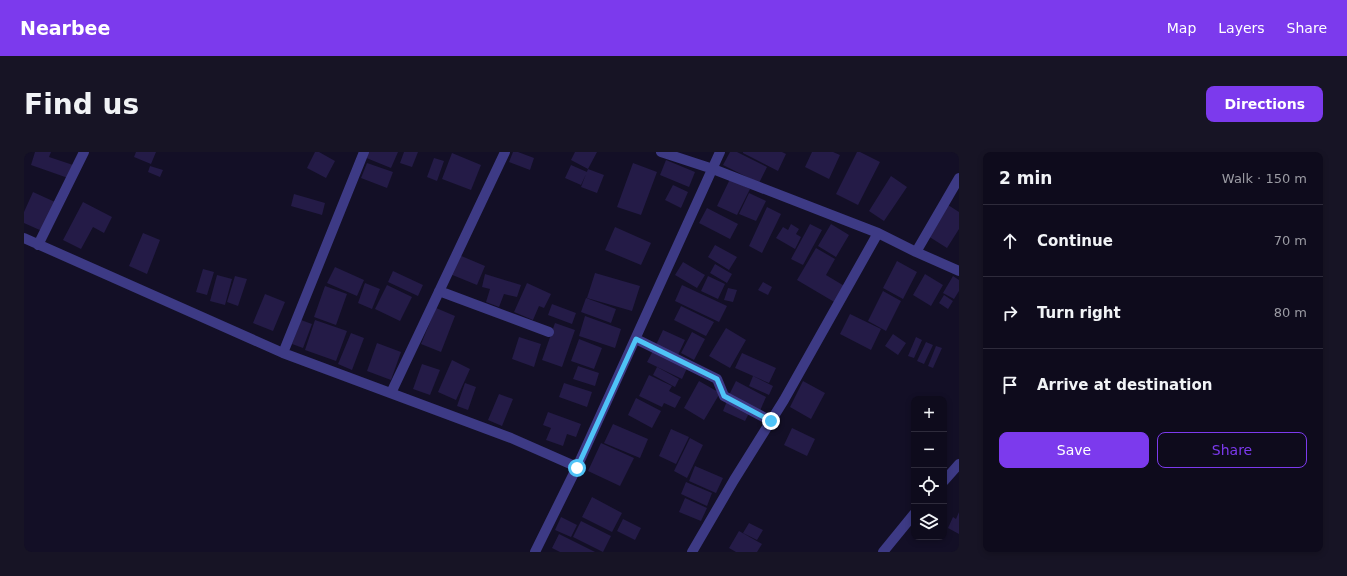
<!DOCTYPE html>
<meta charset="utf-8">
<style>
:root{--surface:#0e0b1c;--page:#171425;--text:#f1f3f6;--muted:#9b9ba3;--line:#2e2b3b;--accent:#7c3aed}
body{margin:0;font-family:"DejaVu Sans",sans-serif;background:var(--page);color:var(--text)}
.controls{position:absolute;right:12px;bottom:12px;display:grid;overflow:hidden;border-radius:8px;box-shadow:0 2px 6px #0003}
.controls button{width:36px;height:36px;display:grid;place-items:center;padding:0;border:0;border-bottom:1px solid var(--line);background:var(--surface);color:var(--text);font:20px sans-serif}
.stop{position:absolute;width:12px;height:12px;margin:-9px;border:3px solid #4fc3f7;border-radius:50%;background:#fff}
.stop.end{background:#4fc3f7;border-color:#fff;box-shadow:0 1px 4px #0008}
.list{margin:0;padding:0;list-style:none}
h2{display:flex;justify-content:space-between;align-items:center;height:52px;margin:0;padding:0 16px;font-size:17px}
h2 small{font-size:13px;font-weight:400;color:var(--muted)}
.list li{display:grid;grid-template-columns:26px 1fr auto;gap:12px;align-items:center;box-sizing:border-box;height:72px;padding:0 16px;border-top:1px solid var(--line)}
.list b{display:block;font-size:15px;white-space:nowrap}
.list em{font-size:13px;font-style:normal;color:var(--muted)}
.actions{display:flex;gap:8px;padding:12px 16px}
.actions a{flex:1;padding:9px 0;border:1px solid var(--accent);border-radius:8px;text-align:center;font-size:14px;color:var(--accent)}
.actions .main{background:var(--accent);color:#fff}
.icon{flex:none;width:22px;height:22px;fill:none;stroke:currentColor;stroke-width:2;stroke-linecap:round;stroke-linejoin:round}
.map{position:relative;flex:none;width:935px;height:400px;overflow:hidden;border-radius:8px}
header{display:flex;align-items:center;gap:24px;box-sizing:border-box;height:56px;padding:0 20px;background:var(--accent);color:#fff}
header strong{font-size:19px}
nav{display:flex;gap:22px;margin-inline-start:auto;font-size:14px}
.intro{display:flex;align-items:center;justify-content:space-between;box-sizing:border-box;height:96px;padding:0 24px}
h1{margin:0;font-size:28px}
.button{padding:10px 18px;border-radius:8px;background:var(--accent);color:#fff;font-size:14px;font-weight:700}
main{display:flex;gap:24px;padding:0 24px}
aside{flex:1;background:var(--surface);border-radius:8px;box-shadow:0 2px 6px #0003}
.map>svg:first-child{display:block}
</style>
<header>
<strong>Nearbee</strong>
<nav><a>Map</a><a>Layers</a><a>Share</a></nav>
</header>
<div class="intro"><h1>Find us</h1><a class="button">Directions</a></div>
<main>
<div class="map">
<svg width="935" height="400" viewBox="0 0 935 400">
<rect width="100%" height="100%" fill="#130f26"/>
<!-- building -->
<path fill="#241b47" d="M11,0H27L25,5L49,13L44,26L7,13Z
M112,0H132L127,12L110,5Z
M291,0H295L311,9L302,26L283,16Z
M342,0H374L367,16L340,5Z
M380,0H394L388,15L376,11Z
M489,0H494L510,6L506,18L485,10Z
M551,0H573L564,17L547,8Z
M706,0H713L743,15L735,31L699,13Z
M719,0H758L762,2L754,19L719,1Z
M788,0H809L816,3L805,27L781,15Z
M833,0H836L856,10L834,53L812,42Z
M428,1L457,13L447,38L418,27Z
M410,6L420,9L413,29L403,25Z
M642,8L671,20L665,35L636,23Z
M343,11L369,20L363,36L337,26Z
M609,11L633,20L617,63L593,55Z
M547,13L563,20L557,33L541,26Z
M126,14L139,18L136,25L124,20Z
M564,17L580,23L573,41L557,35Z
M867,24L883,35L860,69L845,59Z
M706,27L726,37L713,63L693,54Z
M649,33L664,40L657,56L641,48Z
M9,40L31,50L18,79L0,71V60Z
M725,41L742,49L732,69L715,62Z
M270,42L301,51L298,63L267,54Z
M59,50L88,65L80,81L69,75L57,97L39,88Z
M924,53L935,60V77L923,96L904,84Z
M743,55L757,62L738,101L725,94Z
M683,56L714,72L706,87L675,71Z
M767,72L775,77L772,82L777,85L771,97L752,86L759,75L764,78Z
M786,72L798,78L779,113L767,107Z
M807,72L825,83L812,105L794,94Z
M591,75L627,91L617,113L581,98Z
M119,81L136,88L123,122L105,114Z
M691,93L713,105L705,118L684,105Z
M792,96L811,107L802,123L822,135L812,151L773,128Z
M435,103L461,114L453,133L426,122Z
M873,109L893,120L879,147L859,136Z
M659,110L681,123L673,136L651,123Z
M691,112L708,122L703,131L686,121Z
M311,115L340,128L333,144L303,131Z
M179,117L190,120L183,143L172,140Z
M369,119L399,133L394,144L364,130Z
M571,121L616,134L608,159L563,146Z
M461,122L497,133L493,145L480,142L475,155L462,150L466,137L458,135Z
M901,122L919,133L907,154L889,143Z
M193,123L208,127L201,153L186,149Z
M211,124L223,127L214,154L203,150Z
M684,124L701,132L694,147L677,139Z
M929,124L935,128V139L930,147L919,141Z
M739,130L748,135L744,143L734,138Z
M341,131L356,137L348,157L334,151Z
M503,131L527,142L520,156L515,154L509,168L490,160Z
M363,133L388,145L376,169L351,157Z
M658,133L703,154L695,170L651,149Z
M301,134L323,142L312,173L290,165Z
M704,136L713,138L709,150L700,148Z
M859,139L877,149L862,179L844,169Z
M241,142L261,150L249,179L229,171Z
M920,143L929,149L924,157L915,151Z
M562,146L592,157L587,171L557,160Z
M528,152L552,161L548,172L524,163Z
M657,154L690,170L682,184L650,168Z
M412,156L431,164L417,200L397,192Z
M826,162L857,177L847,198L816,182Z
M561,164L597,177L591,196L555,184Z
M277,168L288,172L279,196L268,192Z
M291,168L323,179L312,209L281,198Z
M531,171L551,178L538,215L518,208Z
M702,176L722,188L706,216L685,204Z
M639,178L661,188L654,203L632,193Z
M668,180L681,187L670,208L657,201Z
M327,181L340,186L328,218L314,212Z
M869,182L882,191L874,203L861,194Z
M495,185L517,192L510,215L488,207Z
M892,185L898,188L890,206L884,204Z
M555,187L578,196L570,217L547,209Z
M902,190L909,193L900,212L893,209Z
M353,191L377,200L367,228L343,219Z
M912,194L918,196L909,216L904,214Z
M630,197L664,214L658,227L623,210Z
M718,201L752,216L745,231L711,216Z
M428,208L446,217L432,248L414,240Z
M398,212L416,218L406,243L389,237Z
M554,214L575,221L571,234L549,227Z
M633,215L655,227L651,235L629,223Z
M625,223L648,234L645,239L657,245L651,256L640,251L638,255L615,244Z
M729,224L749,234L745,243L725,234Z
M675,229L696,241L680,268L660,256Z
M712,229L742,245L735,261L704,245Z
M779,229L801,241L787,267L766,255Z
M441,231L452,235L444,258L433,254Z
M540,231L568,240L563,255L535,245Z
M475,242L489,247L478,274L464,268Z
M612,246L637,259L628,276L604,263Z
M703,249L726,259L721,269L699,259Z
M524,260L557,272L552,285L543,282L539,294L522,288L527,276L519,273Z
M589,272L624,287L616,306L580,291Z
M768,276L791,287L783,304L760,293Z
M647,277L665,285L652,312L635,304Z
M666,286L679,293L663,326L650,319Z
M577,291L610,306L596,334L564,319Z
M671,314L699,326L692,341L665,329Z
M662,330L688,341L683,354L657,342Z
M568,345L598,361L588,380L558,365Z
M661,346L683,356L677,369L655,360Z
M935,360V382L924,376L929,365L932,367Z
M537,365L553,373L547,385L531,378Z
M599,367L617,376L611,388L593,379Z
M557,369L587,384L579,400L549,385Z
M725,371L739,378L733,388L719,381Z
M715,379L738,392L733,400H712L705,396Z
M535,382L571,400H536L528,396Z"/>
<g fill="none" stroke-linecap="round" stroke-linejoin="round">
<!-- minor -->
<path stroke="#3d3a85" stroke-width="10" d="M637,0L689,17L854,81L892,100L935,119
M0,86L259,201L487,286L553,315L511,400
M14,93L60,0
M892,100L935,26
M415,139L525,180
M612,187L693,227L700,244L747,269
M259,201L340,0
M367,241L481,0
M553,315L696,0
M920,329L935,312
M668,400L710,328L760,248L854,81
M859,400L890,362"/>
</g>
<g fill="none" stroke-linecap="round" stroke-linejoin="round">
<!-- route -->
<path stroke="#4fc3f7" stroke-width="5" d="M553,316L612,187L693,227L700,244L747,269"/>
</g>
</svg>
<div class="controls">
<button>+</button>
<button>−</button>
<button><svg class="icon" aria-label="locate" viewBox="0 0 24 24"><circle cx="12" cy="12" r="6"/><path d="M12 2v4M12 18v4M2 12h4M18 12h4"/></svg></button>
<button><svg class="icon" aria-label="layers" viewBox="0 0 24 24"><path d="M12 4l9 5-9 5-9-5zM3 14l9 5 9-5"/></svg></button>
</div>
<div class="stop" style="left:553px;top:316px"></div>
<div class="stop end" style="left:747px;top:269px"></div>
</div>
<aside>
<h2>2 min<small>Walk · 150 m</small></h2>
<ul class="list">
<li><svg class="icon" aria-label="ahead" viewBox="0 0 24 24"><path d="M12 20V5M6 11l6-6 6 6"/></svg><div><b>Continue</b></div><em>70 m</em></li>
<li><svg class="icon" aria-label="right" viewBox="0 0 24 24"><path d="M7 20v-9h11M14 6l5 5-5 5"/></svg><div><b>Turn right</b></div><em>80 m</em></li>
<li><svg class="icon" aria-label="arrive" viewBox="0 0 24 24"><path d="M6 21V4h12l-3 4 3 4H6"/></svg><div><b>Arrive at destination</b></div></li>
</ul>
<div class="actions"><a class="main">Save</a><a>Share</a></div>
</aside>
</main>
